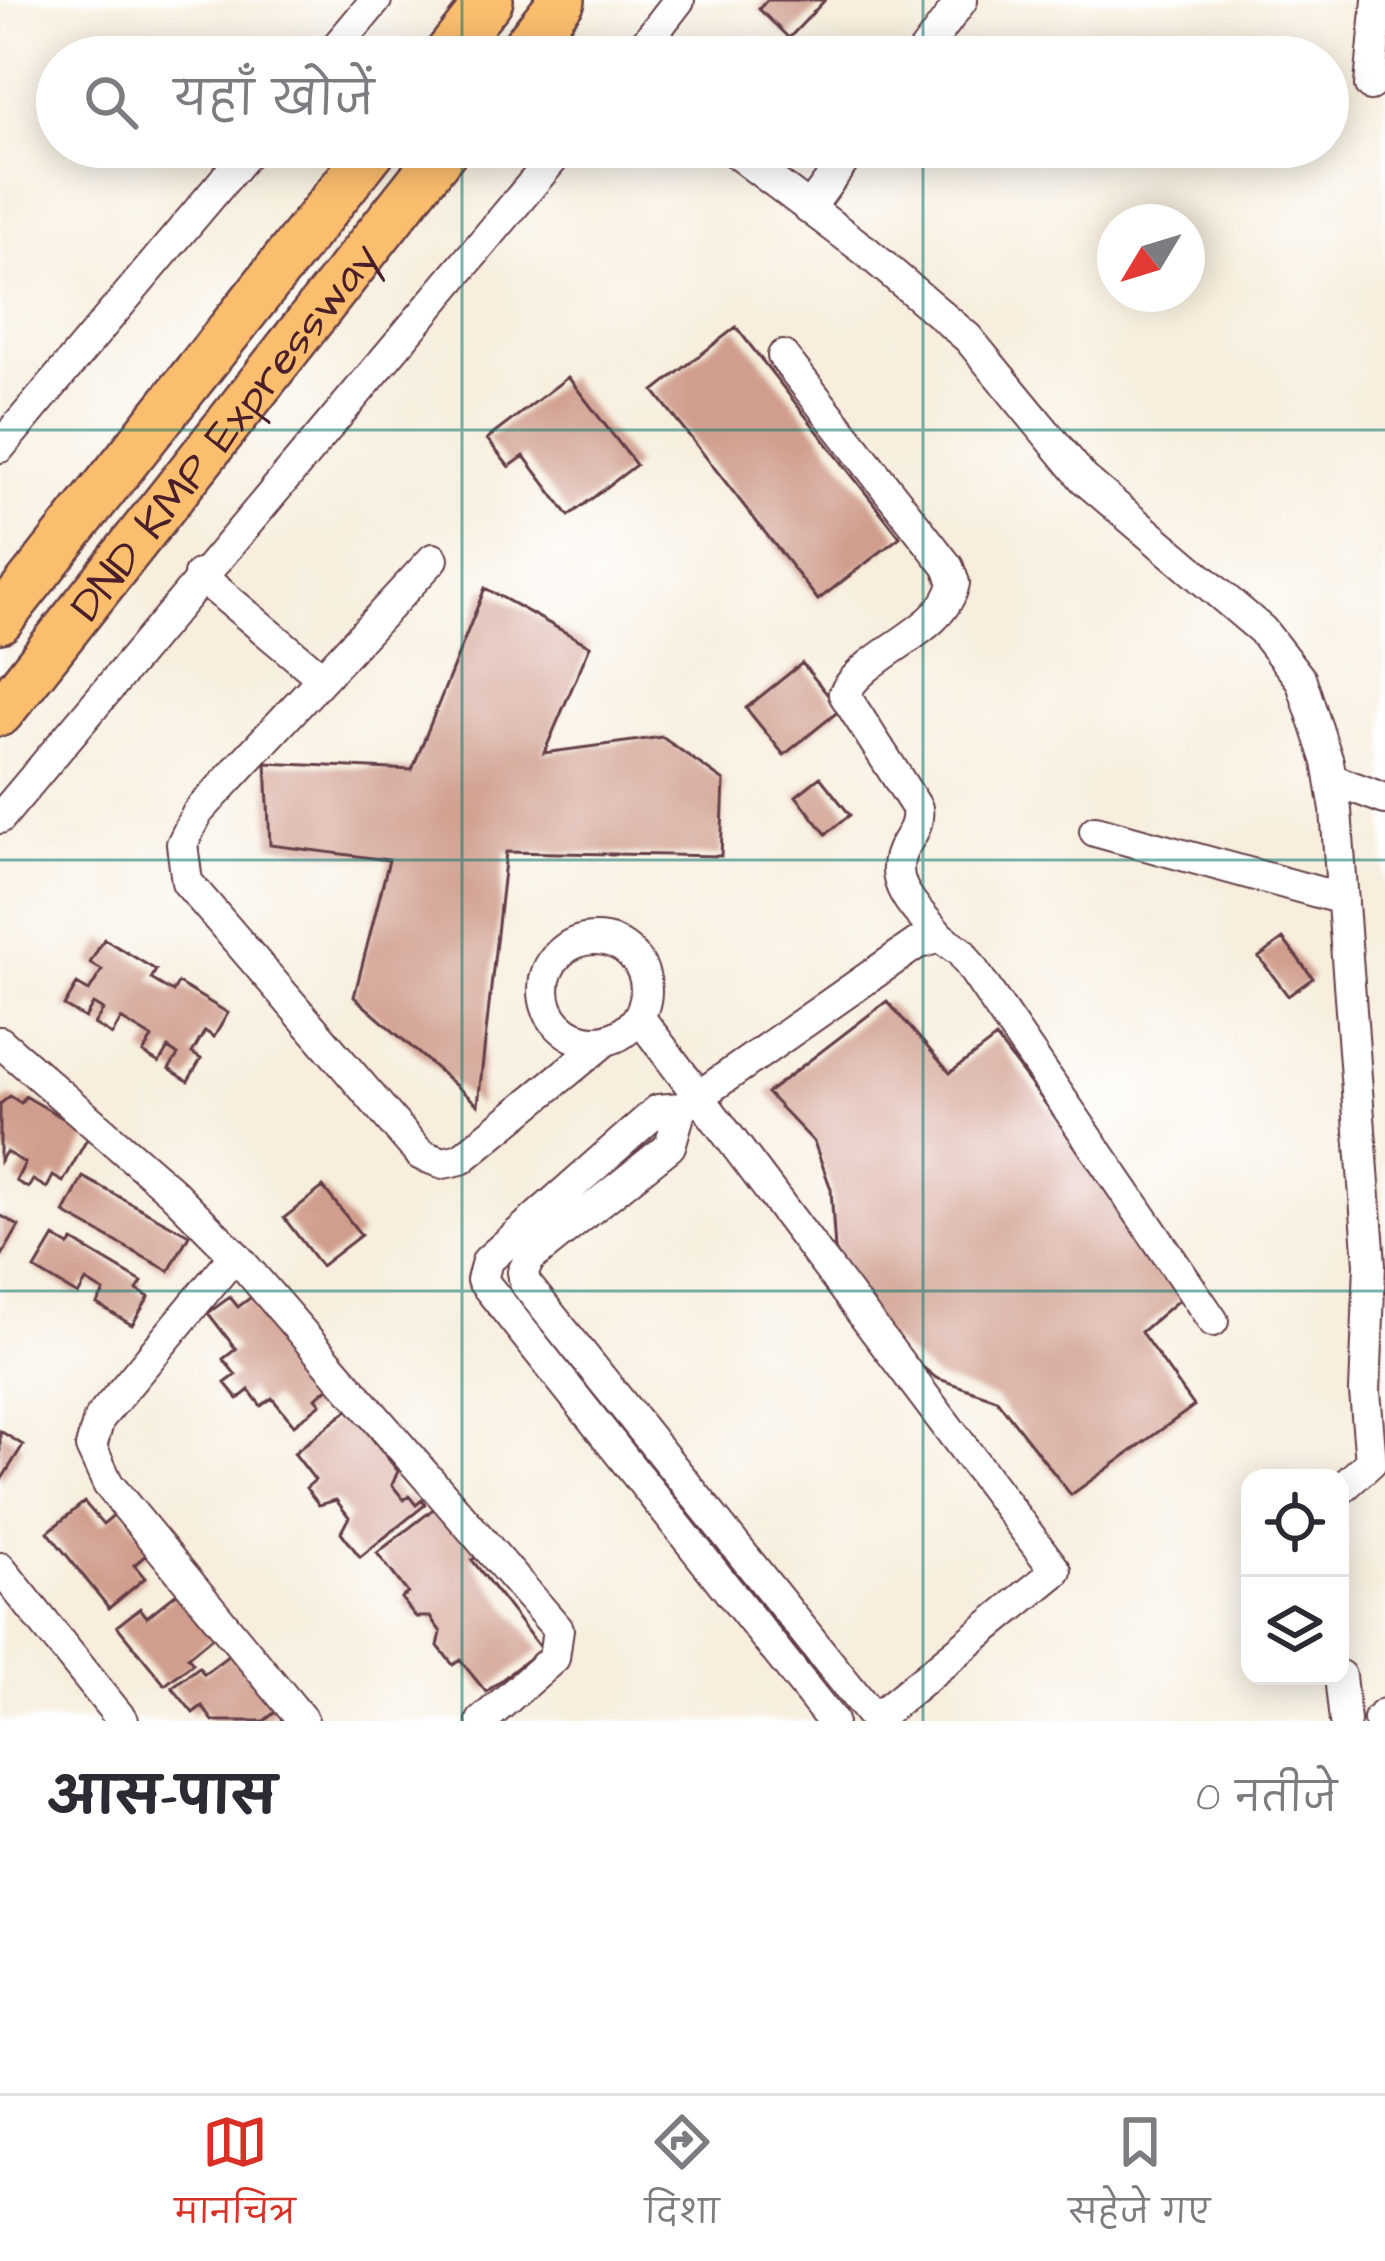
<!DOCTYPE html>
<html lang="hi">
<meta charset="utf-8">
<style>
:root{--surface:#fff;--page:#f7f7f7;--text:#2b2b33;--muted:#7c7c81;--line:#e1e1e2;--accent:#d93025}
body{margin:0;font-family:"Architects Daughter","Playpen Sans Deva",sans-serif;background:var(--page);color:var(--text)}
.controls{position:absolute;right:36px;bottom:36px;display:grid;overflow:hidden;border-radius:24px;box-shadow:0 6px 30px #0003}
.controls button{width:108px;height:108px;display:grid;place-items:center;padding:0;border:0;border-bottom:3px solid var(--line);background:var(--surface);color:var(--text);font:60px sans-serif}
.compass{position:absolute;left:1097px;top:204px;width:108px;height:108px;border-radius:50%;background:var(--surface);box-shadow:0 6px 30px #0003;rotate:232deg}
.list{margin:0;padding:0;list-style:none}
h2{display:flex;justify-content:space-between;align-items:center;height:156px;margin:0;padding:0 48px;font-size:51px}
h2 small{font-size:39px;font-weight:400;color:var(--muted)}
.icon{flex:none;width:66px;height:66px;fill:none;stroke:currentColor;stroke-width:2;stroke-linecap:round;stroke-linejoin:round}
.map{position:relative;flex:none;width:1385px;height:1721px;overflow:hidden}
.search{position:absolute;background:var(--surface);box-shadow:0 6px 30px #0003;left:36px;right:36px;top:36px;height:132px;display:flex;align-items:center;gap:30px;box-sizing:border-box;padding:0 42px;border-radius:66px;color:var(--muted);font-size:45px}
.sheet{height:372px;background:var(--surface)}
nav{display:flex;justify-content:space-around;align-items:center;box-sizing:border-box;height:168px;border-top:3px solid var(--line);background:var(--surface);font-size:33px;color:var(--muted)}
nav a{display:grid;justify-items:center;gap:6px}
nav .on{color:var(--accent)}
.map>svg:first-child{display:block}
</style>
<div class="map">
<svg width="1385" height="1721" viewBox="0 0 1385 1721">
<rect width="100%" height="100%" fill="#fff"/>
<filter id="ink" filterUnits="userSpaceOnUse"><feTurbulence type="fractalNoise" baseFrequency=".00833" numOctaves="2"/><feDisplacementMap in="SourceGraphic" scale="24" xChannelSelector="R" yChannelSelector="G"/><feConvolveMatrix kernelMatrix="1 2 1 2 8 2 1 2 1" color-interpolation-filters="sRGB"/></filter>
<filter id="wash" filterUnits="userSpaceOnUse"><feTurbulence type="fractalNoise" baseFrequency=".004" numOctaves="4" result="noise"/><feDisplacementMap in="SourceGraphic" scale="48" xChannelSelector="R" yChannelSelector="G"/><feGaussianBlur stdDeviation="2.7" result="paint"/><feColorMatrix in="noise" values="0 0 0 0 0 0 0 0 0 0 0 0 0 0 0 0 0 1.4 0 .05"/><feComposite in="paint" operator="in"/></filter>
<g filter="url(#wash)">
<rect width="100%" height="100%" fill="#f7eedd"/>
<g id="blocks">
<!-- building -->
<path fill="#d09e8e" d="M767,0H825L789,38L759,9Z
M736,327L900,537L818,600L654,391Z
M568,377L636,465L569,516L524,456L509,467L487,439Z
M485,588L590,646L544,753L662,737L724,781L721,856L506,852L478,1105L354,997L389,860L270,845L266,763L412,770Z
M802,663L840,710L784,755L746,708Z
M820,777L850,815L826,834L796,796Z
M104,939L156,970L151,979L173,992L178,983L228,1013L214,1037L205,1031L192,1053L201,1059L188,1081L169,1069L178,1055L168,1048L159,1063L143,1053L152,1038L121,1019L112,1035L94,1024L103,1010L93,1004L85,1018L64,1006L77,984L89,991L102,970L90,963Z
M1283,939L1313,978L1288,996L1259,957Z
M887,1001L950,1073L996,1038L1177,1278L1181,1298L1141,1332L1194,1406L1071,1495L996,1399L936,1378L882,1334L835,1250L831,1189L814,1142L767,1093Z
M10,1096L21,1103L25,1096L90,1134L63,1182L53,1176L47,1188L33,1180L28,1188L16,1181L25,1163L6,1152L0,1161V1104Z
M83,1177L189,1235L169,1271L64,1213Z
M323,1187L361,1235L321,1266L284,1218Z
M0,1215L19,1226L0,1259Z
M54,1237L69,1246L73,1241L142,1282L137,1290L149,1297L132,1325L97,1304L104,1292L86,1281L78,1295L35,1269Z
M258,1292L330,1386L316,1398L321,1404L294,1425L272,1398L261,1406L249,1390L238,1399L225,1383L236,1375L223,1359L236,1349L208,1313L230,1297L238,1307Z
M349,1409L398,1471L392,1485L404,1500L409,1496L416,1505L422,1500L425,1505L360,1557L341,1532L349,1517L336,1500L319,1505L306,1488L315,1480L294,1453Z
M0,1431L23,1445L0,1482Z
M445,1500L485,1550L472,1560L541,1649L486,1692L460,1660L453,1665L438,1646L441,1632L430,1617H416L401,1598L408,1593L377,1553Z
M84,1502L103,1524L121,1509L153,1549L134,1565L145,1578L109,1608L48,1532Z
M179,1591L215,1635L188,1657L193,1663L165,1685L117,1626L140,1608L147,1617Z
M233,1652L278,1710L264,1721H213L202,1706L193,1713L172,1687L199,1667L204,1674Z"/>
</g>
</g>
<g filter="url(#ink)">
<use href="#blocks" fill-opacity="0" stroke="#643e46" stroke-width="3"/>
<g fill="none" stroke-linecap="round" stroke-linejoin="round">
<defs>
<path id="minor" d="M328,57L376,0
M635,57L679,0
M920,57L962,0
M1370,85L1378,0
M728,147L866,251L968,338L1084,479L1262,630L1301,680L1328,762L1336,810L1370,1264L1365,1392L1371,1462L1340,1490
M809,209L854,147
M783,356L948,567L954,583C944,633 867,650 844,694L917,808C919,824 913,832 905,845C883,882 917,909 940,937
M0,447L252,147
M433,559L198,812L182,844L187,882L421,1155L443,1163L461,1159L606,1040
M199,575L321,677
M1331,779L1385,799
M0,818L563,147
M1095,831L1343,899
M544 990a51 51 0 1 1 102 0a51 51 0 1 1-102 0Z
M639,1017L1056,1571L875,1719
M0,1042L171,1191L235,1255L558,1629L554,1658L482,1721
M686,1105L916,944L940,937L961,952L1213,1321
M235,1255L99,1419L91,1447L108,1484L303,1721
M0,1568L123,1721
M1340,1676L1345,1721
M1379,1719L1385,1714
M832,1721L482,1280L487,1261L658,1110L681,1108L670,1146L530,1258L523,1272L525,1283L876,1721"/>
<g id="highway">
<path d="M445,57L490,0"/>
<path d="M517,57L562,0"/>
<path d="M0,620L375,147"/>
<path id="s1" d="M0,713L447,147"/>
</g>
</defs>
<!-- minor casing -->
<use href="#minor" stroke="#643e46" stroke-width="34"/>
<!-- highway casing -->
<use href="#highway" stroke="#643e46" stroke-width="50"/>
<!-- minor -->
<use href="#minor" stroke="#fff" stroke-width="30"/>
<!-- highway -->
<use href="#highway" stroke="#fbbd6e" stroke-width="45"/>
</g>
</g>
<!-- grid -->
<path fill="none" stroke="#0f766e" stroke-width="3" stroke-opacity="0.55" d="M462,0V57M923,0V57M462,147V1721M923,147V1721M0,430H1385M0,860H1385M0,1291H1385"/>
<g text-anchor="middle" stroke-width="9" stroke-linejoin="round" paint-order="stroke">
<!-- street labels -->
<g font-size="45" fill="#4a1f2b" stroke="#fff">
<text dy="16" stroke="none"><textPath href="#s1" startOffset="360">DND KMP Expressway</textPath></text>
</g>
</g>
</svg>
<div class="controls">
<button><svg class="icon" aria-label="locate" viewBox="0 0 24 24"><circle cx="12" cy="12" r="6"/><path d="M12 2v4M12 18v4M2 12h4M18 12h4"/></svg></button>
<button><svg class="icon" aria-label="layers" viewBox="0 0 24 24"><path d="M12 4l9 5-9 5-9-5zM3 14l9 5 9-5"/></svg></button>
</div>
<svg class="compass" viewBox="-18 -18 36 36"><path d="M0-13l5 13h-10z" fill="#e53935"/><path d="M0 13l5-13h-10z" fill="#7c7c81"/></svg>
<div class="search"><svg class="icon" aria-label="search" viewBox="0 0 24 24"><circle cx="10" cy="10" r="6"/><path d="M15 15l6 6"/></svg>यहाँ खोजें</div>
</div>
<section class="sheet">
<h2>आस-पास<small>0 नतीजे</small></h2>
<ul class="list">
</ul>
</section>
<nav>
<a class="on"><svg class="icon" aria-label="map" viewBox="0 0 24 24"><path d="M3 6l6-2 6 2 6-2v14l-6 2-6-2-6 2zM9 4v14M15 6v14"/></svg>मानचित्र</a>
<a><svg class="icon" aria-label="directions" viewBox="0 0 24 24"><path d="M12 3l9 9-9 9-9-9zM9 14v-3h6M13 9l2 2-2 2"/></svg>दिशा</a>
<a><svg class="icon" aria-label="saved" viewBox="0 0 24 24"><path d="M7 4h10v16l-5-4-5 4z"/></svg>सहेजे गए</a>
</nav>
